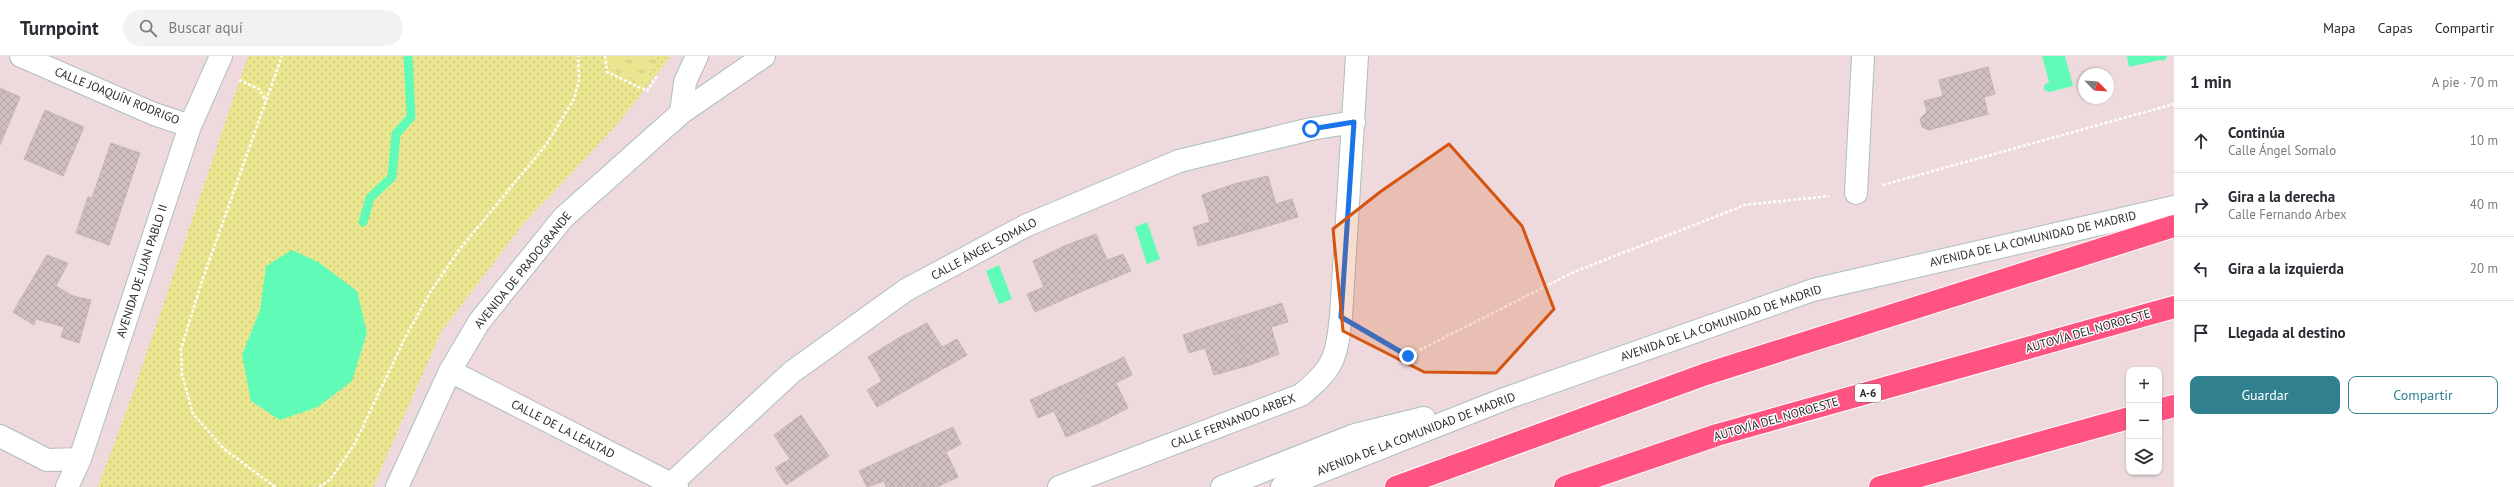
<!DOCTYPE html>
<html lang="es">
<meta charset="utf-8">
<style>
:root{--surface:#fff;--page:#f2f2f3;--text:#2b2b33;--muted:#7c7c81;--line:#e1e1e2;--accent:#30808f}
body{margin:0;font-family:"PT Sans",sans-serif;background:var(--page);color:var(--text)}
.controls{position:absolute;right:12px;bottom:12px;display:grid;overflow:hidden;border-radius:8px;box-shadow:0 1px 3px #0004}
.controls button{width:36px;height:36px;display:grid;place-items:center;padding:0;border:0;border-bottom:1px solid var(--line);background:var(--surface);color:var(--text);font:20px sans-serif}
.compass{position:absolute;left:2078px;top:12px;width:36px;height:36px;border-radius:50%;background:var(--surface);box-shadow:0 1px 3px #0004;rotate:115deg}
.stop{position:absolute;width:12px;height:12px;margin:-9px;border:3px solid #1a73e8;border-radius:50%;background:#fff}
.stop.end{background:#1a73e8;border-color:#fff;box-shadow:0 1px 4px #0008}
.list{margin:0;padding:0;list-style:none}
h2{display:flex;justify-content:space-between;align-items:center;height:52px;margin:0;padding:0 16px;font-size:17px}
h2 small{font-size:13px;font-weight:400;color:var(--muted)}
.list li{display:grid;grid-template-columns:26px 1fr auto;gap:12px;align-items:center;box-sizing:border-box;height:64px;padding:0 16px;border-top:1px solid var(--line)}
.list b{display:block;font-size:15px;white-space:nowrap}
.list p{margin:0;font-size:13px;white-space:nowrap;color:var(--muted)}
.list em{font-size:13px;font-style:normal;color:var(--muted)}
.actions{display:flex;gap:8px;padding:12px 16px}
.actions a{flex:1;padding:9px 0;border:1px solid var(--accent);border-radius:8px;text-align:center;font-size:14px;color:var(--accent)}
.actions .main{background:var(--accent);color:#fff}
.icon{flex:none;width:22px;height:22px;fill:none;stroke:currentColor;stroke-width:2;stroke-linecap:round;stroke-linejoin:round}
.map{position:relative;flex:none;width:2174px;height:431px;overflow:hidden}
header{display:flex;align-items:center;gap:24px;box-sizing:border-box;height:56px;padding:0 20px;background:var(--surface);border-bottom:1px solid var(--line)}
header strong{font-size:19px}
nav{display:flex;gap:22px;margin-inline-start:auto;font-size:14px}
.search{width:280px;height:36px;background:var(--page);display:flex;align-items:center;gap:10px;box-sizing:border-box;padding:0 14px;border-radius:22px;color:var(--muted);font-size:15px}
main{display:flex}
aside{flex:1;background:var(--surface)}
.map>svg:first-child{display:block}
</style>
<header>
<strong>Turnpoint</strong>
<div class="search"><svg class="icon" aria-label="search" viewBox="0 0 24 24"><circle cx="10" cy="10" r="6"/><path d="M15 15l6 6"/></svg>Buscar aquí</div>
<nav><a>Mapa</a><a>Capas</a><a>Compartir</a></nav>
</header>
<main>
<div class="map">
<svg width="2174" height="431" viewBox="0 0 2174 431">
<defs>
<pattern id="grass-dots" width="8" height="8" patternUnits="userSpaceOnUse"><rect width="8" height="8" fill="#eae690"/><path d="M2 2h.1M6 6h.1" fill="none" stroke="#c9c57c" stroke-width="1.8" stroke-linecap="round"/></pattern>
<pattern id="park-tufts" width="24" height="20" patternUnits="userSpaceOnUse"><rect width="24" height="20" fill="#eae690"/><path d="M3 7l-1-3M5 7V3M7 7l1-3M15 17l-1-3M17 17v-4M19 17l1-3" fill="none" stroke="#c9c57c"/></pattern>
<pattern id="building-cross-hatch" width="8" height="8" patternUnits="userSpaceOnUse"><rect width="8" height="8" fill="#cfbfc0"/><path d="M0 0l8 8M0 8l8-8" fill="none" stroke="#b2a4a5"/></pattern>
</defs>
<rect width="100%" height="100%" fill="#eedadd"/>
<!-- grass -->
<path fill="url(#grass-dots)" d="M248,0H671L615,71L523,168L441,276L373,431H98L132,340Z"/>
<!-- park -->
<path fill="url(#park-tufts)" d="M610,0H659L645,27L610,13Z"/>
<!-- water -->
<path fill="#61fbb8" d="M2042,0H2065L2073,30L2050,36L2044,34V29L2049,26Z
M2127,0H2167V1L2164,5L2160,4L2129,11Z
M1147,166L1160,203L1147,208L1135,171Z
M292,194L318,206L357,235L367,277L352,325L318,351L280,364L251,345L242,299L260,254L266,210Z
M999,209L1012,243L999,248L986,215Z"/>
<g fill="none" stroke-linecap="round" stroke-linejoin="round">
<!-- stream -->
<path stroke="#61fbb8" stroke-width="9" d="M363,166L370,142L392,121L396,78L411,61L408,0"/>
</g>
<!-- building -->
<path fill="url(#building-cross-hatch)" stroke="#c9b4b5" d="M1988,11L1995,38L1984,41L1988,58L1929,74L1922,71L1920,63L1927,56L1924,45L1943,40L1939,24Z
M0,32L20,41L0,89Z
M45,54L84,71L63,120L24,103Z
M111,87L140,97L109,189L76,177L88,141L92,142Z
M1268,120L1276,148L1292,143L1298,161L1248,176L1234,128Z
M1234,128L1248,176L1198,190L1193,171L1210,166L1202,139Z
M1096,178L1107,204L1123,198L1131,215L1083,235L1064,190Z
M1064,190L1083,235L1035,256L1027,238L1044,231L1033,205Z
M47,199L68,207L56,230L73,240L91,244L79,287L61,281L64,271L36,263L34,269L13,256Z
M1282,247L1288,266L1271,271L1279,298L1247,310L1232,263Z
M1232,263L1247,310L1214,319L1205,292L1189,297L1183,279Z
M927,267L942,291L957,283L967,299L922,325L897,283Z
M897,283L922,325L877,351L867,334L882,325L868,301Z
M1124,301L1132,319L1116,327L1128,352L1097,368L1077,323Z
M1077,323L1097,368L1066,381L1054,355L1038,362L1030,344Z
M801,359L829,400L786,429L775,412L790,403L774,379Z
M953,371L961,388L946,396L958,421L937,431H924L906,393Z
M906,393L924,431H886L884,425L867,431L859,415Z"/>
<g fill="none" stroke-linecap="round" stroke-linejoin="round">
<defs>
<path id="street" d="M21,0L154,58L190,70
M681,57L685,26L697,0
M1856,137L1863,0
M450,315L677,431
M0,380L47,404L80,403
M671,428L792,316L906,234L1025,170L1179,105L1311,73L1354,66
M67,431L80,403L190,70L221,0
M397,431L450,315L479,266L563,162L681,57L764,0
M1059,431L1301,339C1334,312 1336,303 1341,261L1357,0
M1222,431L1355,379L1424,362
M1282,431L1507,342L1813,234L2174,151"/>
<path id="highway" d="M2159,354L2174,350
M1396,431L1706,318L2174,170
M1565,431L1717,379L2174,251
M1880,431L2129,362"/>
</defs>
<!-- street casing -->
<use href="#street" stroke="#aebdc0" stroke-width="24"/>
<!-- highway casing -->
<use href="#highway" stroke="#fff" stroke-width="24"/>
<!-- path -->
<path stroke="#fff" stroke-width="2.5" stroke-dasharray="3 2" stroke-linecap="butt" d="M605,0L607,16L647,35L657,20
M239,24L259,33L266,45
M1883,129L2174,48
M1367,277L1408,300L1574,216L1745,149L1829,140
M275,431L224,393L193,358L182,319L181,293L203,222L282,0
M319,431L330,424L354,389L405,282L431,235L459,194L546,89L574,43L579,24L578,0"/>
<!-- street -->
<use href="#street" stroke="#fff" stroke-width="22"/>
<!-- highway -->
<use href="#highway" stroke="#ff5482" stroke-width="22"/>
</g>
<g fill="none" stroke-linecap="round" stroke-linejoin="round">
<!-- route -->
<path stroke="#1a73e8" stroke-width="5" d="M1311,73L1354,66L1341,261L1408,300"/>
</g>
<!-- marked area -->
<path fill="#d5540f" fill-opacity="0.2" stroke="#d5540f" stroke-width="3" stroke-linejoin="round" d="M1449,88L1522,170L1554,253L1496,317L1424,316L1343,275L1333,173L1380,136Z"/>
<g text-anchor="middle" stroke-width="3" stroke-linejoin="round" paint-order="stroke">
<!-- shield labels -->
<rect fill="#fff" stroke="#6a6a6a" stroke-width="1" x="1855" y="328" width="26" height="18" rx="3"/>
<g font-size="11" font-weight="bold" fill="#2a2a2a">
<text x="1868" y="341">A-6</text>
</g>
<!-- street labels -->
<g font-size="12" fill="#2a2a2a" stroke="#fff">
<text transform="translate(117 40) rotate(22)" y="4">CALLE JOAQUÍN RODRIGO</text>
<text transform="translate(2033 183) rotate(-13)" y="4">AVENIDA DE LA COMUNIDAD DE MADRID</text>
<text transform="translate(984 193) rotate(-28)" y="4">CALLE ÁNGEL SOMALO</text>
<text transform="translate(523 214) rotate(-51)" y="4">AVENIDA DE PRADOGRANDE</text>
<text transform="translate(142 215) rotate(-72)" y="4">AVENIDA DE JUAN PABLO II</text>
<text transform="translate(1721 267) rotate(-19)" y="4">AVENIDA DE LA COMUNIDAD DE MADRID</text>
<text transform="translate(2088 275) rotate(-16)" y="4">AUTOVÍA DEL NOROESTE</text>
<text transform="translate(1776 363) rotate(-16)" y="4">AUTOVÍA DEL NOROESTE</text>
<text transform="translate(1233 365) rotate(-21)" y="4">CALLE FERNANDO ARBEX</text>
<text transform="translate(563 373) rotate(27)" y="4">CALLE DE LA LEALTAD</text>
<text transform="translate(1416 378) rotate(-21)" y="4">AVENIDA DE LA COMUNIDAD DE MADRID</text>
</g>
</g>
</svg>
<div class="controls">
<button>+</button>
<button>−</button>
<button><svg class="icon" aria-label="layers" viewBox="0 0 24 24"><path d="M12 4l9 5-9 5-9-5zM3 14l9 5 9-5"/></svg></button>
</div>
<svg class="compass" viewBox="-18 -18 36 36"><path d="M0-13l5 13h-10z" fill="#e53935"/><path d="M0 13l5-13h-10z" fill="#7c7c81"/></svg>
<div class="stop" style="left:1311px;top:73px"></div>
<div class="stop end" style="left:1408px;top:300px"></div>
</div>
<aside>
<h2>1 min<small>A pie · 70 m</small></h2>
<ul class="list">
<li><svg class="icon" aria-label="ahead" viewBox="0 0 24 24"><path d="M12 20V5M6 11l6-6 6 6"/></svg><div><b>Continúa</b><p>Calle Ángel Somalo</p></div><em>10 m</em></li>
<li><svg class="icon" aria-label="right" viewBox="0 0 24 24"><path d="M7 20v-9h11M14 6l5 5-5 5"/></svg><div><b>Gira a la derecha</b><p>Calle Fernando Arbex</p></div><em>40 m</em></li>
<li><svg class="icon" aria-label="left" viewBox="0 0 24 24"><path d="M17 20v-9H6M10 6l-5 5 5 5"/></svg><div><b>Gira a la izquierda</b></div><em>20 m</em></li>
<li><svg class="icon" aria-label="arrive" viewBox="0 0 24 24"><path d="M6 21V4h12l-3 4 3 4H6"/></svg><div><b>Llegada al destino</b></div></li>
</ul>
<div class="actions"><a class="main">Guardar</a><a>Compartir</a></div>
</aside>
</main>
